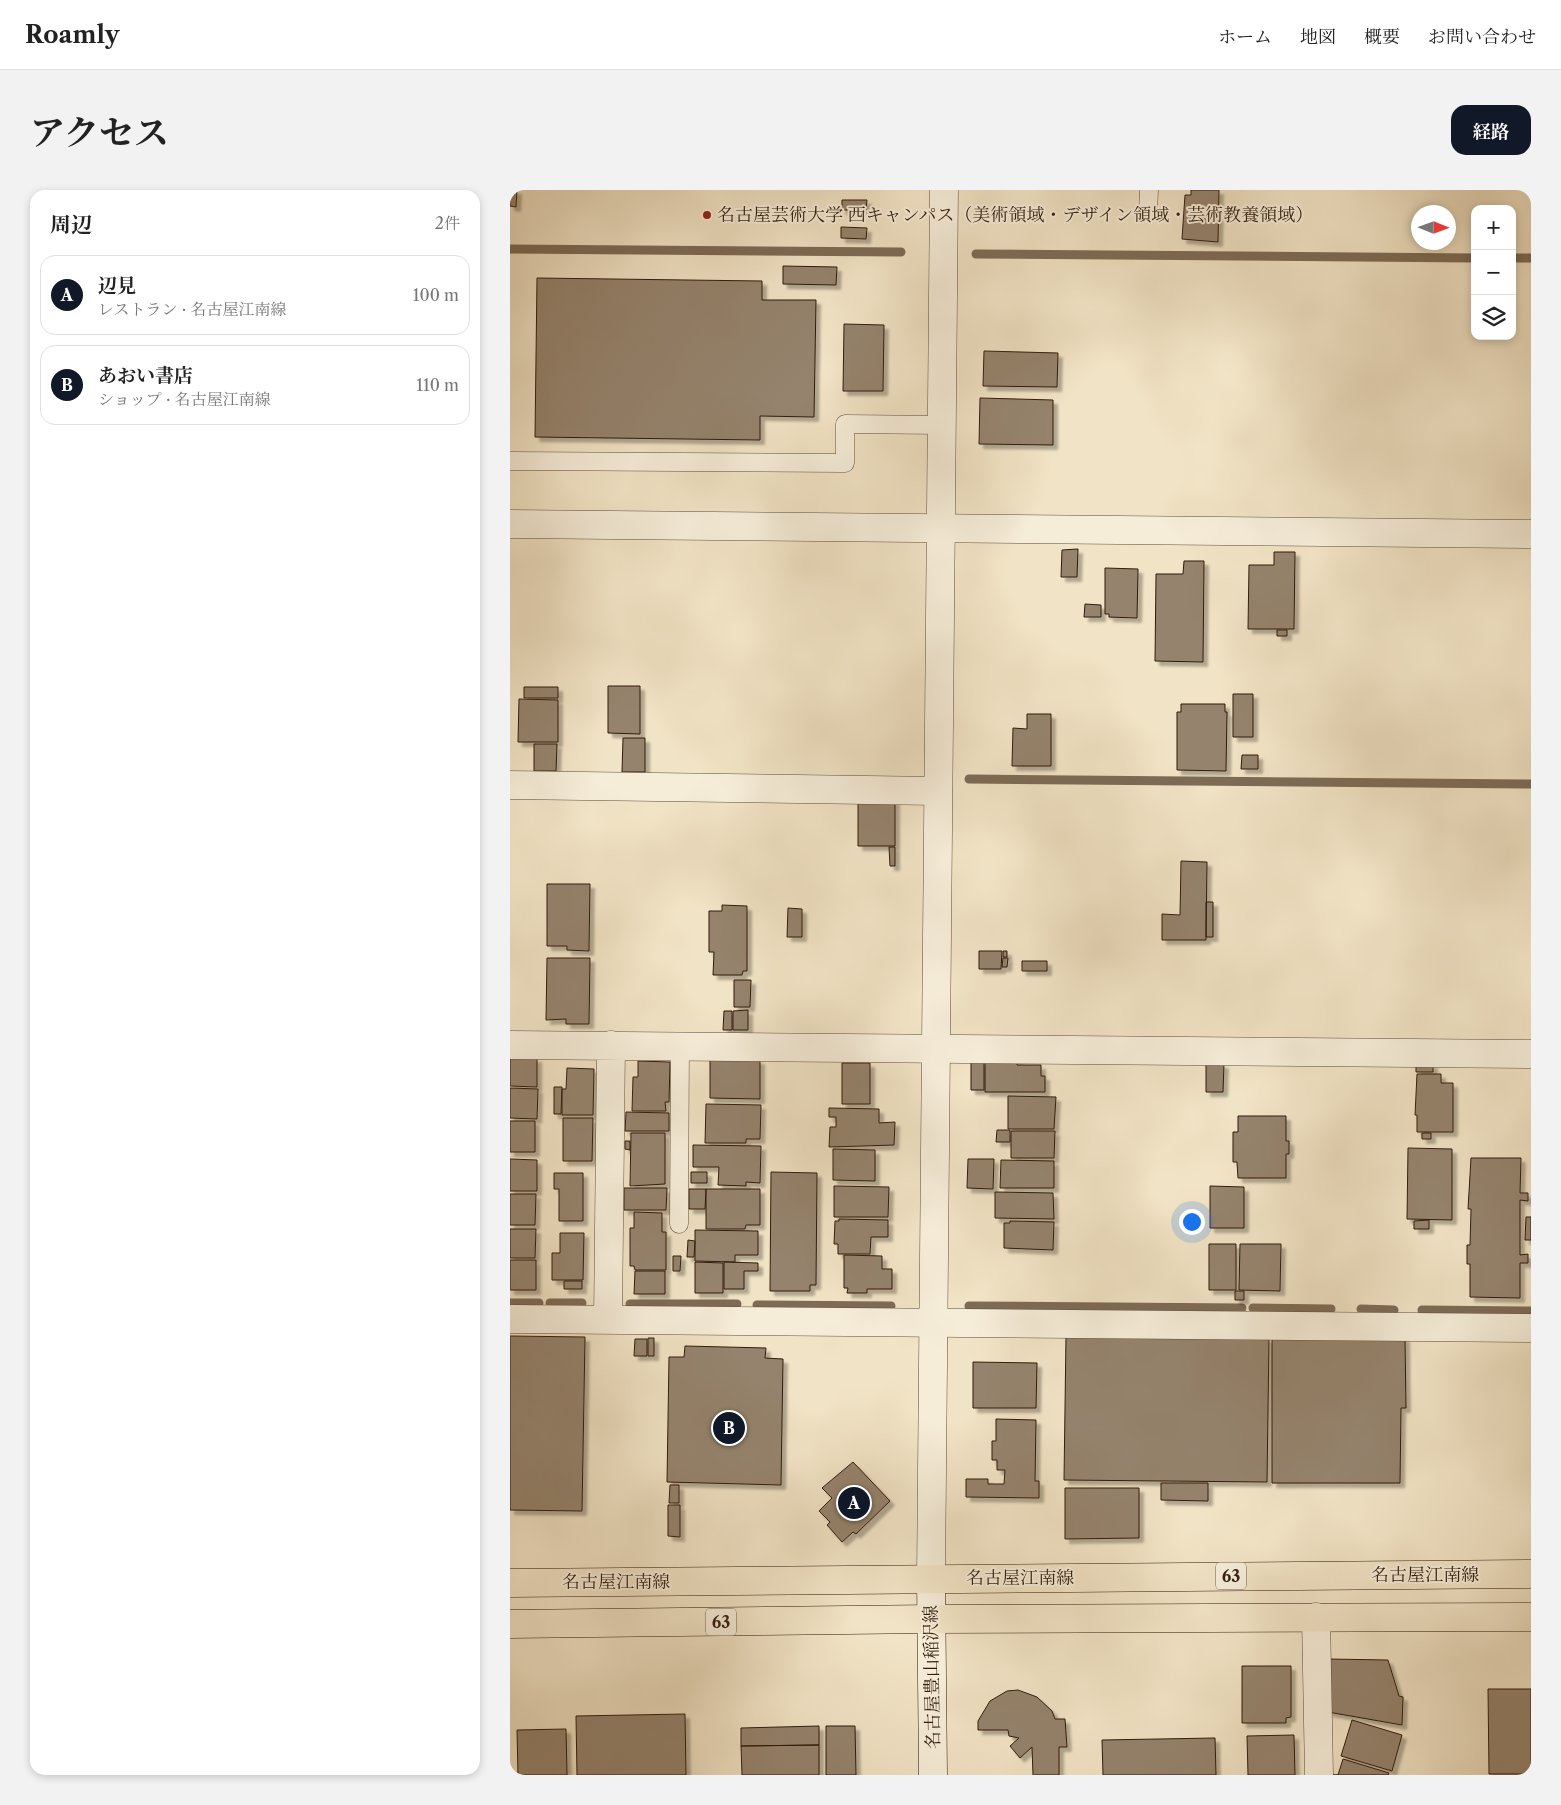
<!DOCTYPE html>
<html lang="ja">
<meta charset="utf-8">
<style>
:root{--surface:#fff;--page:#f2f2f2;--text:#222;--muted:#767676;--line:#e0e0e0;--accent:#111827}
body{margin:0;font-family:"Libre Caslon Text","Noto Serif JP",serif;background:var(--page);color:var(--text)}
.controls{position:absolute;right:15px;top:15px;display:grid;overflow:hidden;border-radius:10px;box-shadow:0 2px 8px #0003}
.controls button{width:45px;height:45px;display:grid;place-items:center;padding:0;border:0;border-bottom:1px solid var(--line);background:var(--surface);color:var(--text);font:25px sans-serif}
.compass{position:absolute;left:901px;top:15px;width:45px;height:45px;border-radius:50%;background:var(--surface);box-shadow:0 2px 8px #0003;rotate:91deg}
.you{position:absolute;left:681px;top:1031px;width:18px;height:18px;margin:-12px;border:4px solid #fff;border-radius:50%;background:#1a73e8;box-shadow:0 0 0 8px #1a73e833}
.badge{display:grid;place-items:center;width:32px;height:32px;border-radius:50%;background:var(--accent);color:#fff;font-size:16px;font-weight:700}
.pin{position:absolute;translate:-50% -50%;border:2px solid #fff;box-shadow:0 1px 5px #0006}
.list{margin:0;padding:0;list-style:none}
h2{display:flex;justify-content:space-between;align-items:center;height:65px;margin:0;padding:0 20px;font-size:21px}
h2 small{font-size:16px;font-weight:400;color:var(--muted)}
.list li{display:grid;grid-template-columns:32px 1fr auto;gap:15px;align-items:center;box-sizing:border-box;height:80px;margin:0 10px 10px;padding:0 10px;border:1px solid var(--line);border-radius:15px}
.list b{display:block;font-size:19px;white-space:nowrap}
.list p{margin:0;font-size:16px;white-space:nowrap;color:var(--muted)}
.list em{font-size:16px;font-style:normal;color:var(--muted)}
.icon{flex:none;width:28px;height:28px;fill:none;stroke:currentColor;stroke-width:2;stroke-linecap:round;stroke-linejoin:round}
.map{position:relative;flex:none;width:1021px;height:1585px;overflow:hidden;border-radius:15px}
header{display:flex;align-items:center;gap:30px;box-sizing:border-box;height:70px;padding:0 25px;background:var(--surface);border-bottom:1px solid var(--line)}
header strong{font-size:24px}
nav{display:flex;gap:28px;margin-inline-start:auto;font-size:18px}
.intro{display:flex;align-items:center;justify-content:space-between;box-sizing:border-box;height:120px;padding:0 30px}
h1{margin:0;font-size:35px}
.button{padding:12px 22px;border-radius:15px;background:var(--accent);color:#fff;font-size:18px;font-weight:700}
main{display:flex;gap:30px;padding:0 30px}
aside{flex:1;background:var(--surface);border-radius:15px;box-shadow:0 2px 8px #0003}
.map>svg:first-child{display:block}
</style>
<header>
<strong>Roamly</strong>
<nav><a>ホーム</a><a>地図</a><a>概要</a><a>お問い合わせ</a></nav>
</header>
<div class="intro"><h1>アクセス</h1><a class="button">経路</a></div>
<main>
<aside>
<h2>周辺<small>2件</small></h2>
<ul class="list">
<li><span class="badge">A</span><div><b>辺見</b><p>レストラン · 名古屋江南線</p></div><em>100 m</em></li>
<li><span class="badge">B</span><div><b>あおい書店</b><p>ショップ · 名古屋江南線</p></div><em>110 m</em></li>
</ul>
</aside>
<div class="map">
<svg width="1021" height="1585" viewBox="0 0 1021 1585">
<defs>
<filter id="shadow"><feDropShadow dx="4.5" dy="4.5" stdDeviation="1" flood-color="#0004"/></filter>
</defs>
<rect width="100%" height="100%" fill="#f1e3c5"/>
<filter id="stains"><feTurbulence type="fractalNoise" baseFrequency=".004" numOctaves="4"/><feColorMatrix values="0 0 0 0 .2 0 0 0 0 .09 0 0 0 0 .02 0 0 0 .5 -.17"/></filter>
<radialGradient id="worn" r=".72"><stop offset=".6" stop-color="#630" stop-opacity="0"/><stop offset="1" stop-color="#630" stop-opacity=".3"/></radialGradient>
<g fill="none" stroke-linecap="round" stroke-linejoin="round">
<!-- stream -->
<path stroke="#7d6b56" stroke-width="9" d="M0,59L391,62
M466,64L965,68
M1002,68H1021
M459,589L1021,594
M0,1113H29
M40,1113H72
M120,1114H227
M247,1115L381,1116
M459,1116L732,1118
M743,1118L821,1119
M851,1119L884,1120
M912,1120L1021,1121"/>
</g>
<!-- building -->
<path fill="#95836d" stroke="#311c0d" filter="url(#shadow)" d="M0,0H7L6,17L0,16Z
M681,0H709L708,52L672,49L675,5H681Z
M332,10H357L356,20H332Z
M331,37L357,38L356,49L331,48Z
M273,76L327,77L326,95L273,94Z
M27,88L252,91V110H306L304,227L250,226V250L25,247Z
M334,134L374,135L373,201H333Z
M474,161L548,163L547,197L473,196Z
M470,208L543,210V255L469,254Z
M568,359L567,387H551L552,360Z
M764,362H785L784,439H738L739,375H764Z
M674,371H694L693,472L645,471L646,384H673Z
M595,378L628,379L627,428L599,427V424H595Z
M575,414L591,415V427H574Z
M767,440H777V446H767Z
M98,496H130V544L98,543Z
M14,497H48V508H14Z
M723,504H743V547H723Z
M9,509L48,510V552H8Z
M671,514H715V522H717L716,581L667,580V522H671Z
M517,524H541V576H502L503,538L517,539Z
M113,548H135V582H112Z
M24,554H47L46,581H24Z
M732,565H748V579H731Z
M348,608L385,609V656H348Z
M379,657H385V676H380Z
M671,671L697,672L696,750H652V724L670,725Z
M37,694H80L79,761L57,760V756H37Z
M696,712H703V747H696Z
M212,715L237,716V781H233L232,785H203L204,762H199V721H212Z
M278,718L292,719V747H277Z
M469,761H492L491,779H469Z
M493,761H497V767H493Z
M37,768H80L79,834H56V829L36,830Z
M493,768H498L497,777H492Z
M512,771H537V781H512Z
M224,790H241L240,817H224Z
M238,820V840H223V821Z
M214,821H222V840H213Z
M0,868H27V897L0,896Z
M475,869H507V875H531V886H535V902H475Z
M200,870H250V909L200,908Z
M128,871L160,872L159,912H155L156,921H122L123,887H128Z
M474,871V900H461V872Z
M332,873H360V914H332Z
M696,874H714L713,902H696Z
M906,874H923V882H906Z
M57,878L84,879L83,925H52V899H56Z
M907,884H931V893H943V942H907V925H905Z
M44,897H52L51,924H44Z
M0,898L28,899L27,929L0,928Z
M498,906L546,907L544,939H498Z
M196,914L251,915L250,949H236V953H195Z
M319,918L369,919V933L385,932L384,955L319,957L320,937H326V927H319Z
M116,922L159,923V941H115Z
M728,926H776V951H779V964H776V988H728L727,972H723V942H728Z
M53,928H83L82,971H53Z
M0,931H25V962H0Z
M487,940H500V952H486Z
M501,941H545L544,968H501Z
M121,943H155V994L120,996Z
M912,943H921V949H912Z
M115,951H120V960L115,959Z
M183,955L251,956L250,993L236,992V996L208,995L209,977H183Z
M898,958L942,959V1030L897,1029Z
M323,959L365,960V991L323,990Z
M961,968H1011L1010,1003H1018V1011L1010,1010V1065L1018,1064V1073H1010V1108L960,1107V1074H957V1055H960L961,1019H958Z
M0,969L27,970V1001H0Z
M458,969H484L483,999L457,998Z
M491,970L544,971V998H490Z
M181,982H197V993H181Z
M261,982L307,983L306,1095H300V1101H260Z
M44,983H73V1031H49V999H44Z
M324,996L379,997L378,1027H324Z
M700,996L734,997V1038H700Z
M114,998H157L156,1020H114Z
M179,999H196L195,1019H179Z
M196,999H250V1035H236L235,1039H196Z
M485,1002L543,1003L544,1029L485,1028Z
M0,1004H26L25,1035H0Z
M124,1022L152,1023V1042H156V1080H125L124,1076H120V1038H124Z
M1016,1027H1021V1050H1015Z
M329,1029L378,1030V1047H361L360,1064H328V1054H324L325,1031H329Z
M919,1030V1039H904V1031Z
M500,1031L544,1032L543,1060L494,1058V1033H500Z
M0,1039H26L25,1068H0Z
M185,1040L248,1041V1065H225V1072L185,1071Z
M50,1043H74L73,1090H42V1063H50Z
M178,1050L185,1051L184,1067H177Z
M699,1054H726V1100H699Z
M730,1054H771L770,1101L729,1100Z
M334,1065L372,1066V1079H382V1099H357V1103H337L338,1098H334Z
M163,1066H171L170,1081H163Z
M0,1070H26V1100H0Z
M185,1072L213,1073V1103H185Z
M214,1072L248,1073V1081H234V1099H214Z
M125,1081H155V1104H124Z
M54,1091H72V1099H54Z
M725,1101H734V1110H725Z
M0,1146L75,1147L72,1321L0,1320Z
M556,1146L759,1148L757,1292L554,1290Z
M762,1146L895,1147L896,1218H891L890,1293H762Z
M138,1148H144V1166H138Z
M125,1149H137V1166H124Z
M175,1156L256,1158L255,1168L273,1169L271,1295L157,1292L159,1167H174Z
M463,1172L527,1173L526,1218H463Z
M486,1229L526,1230L525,1291H529V1308L456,1307V1289H478V1294H494L495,1280H487V1270H482V1251H486Z
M343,1272L380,1311L346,1344L343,1342L332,1352L317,1335L320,1332L309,1321L322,1308L312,1298Z
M651,1293H698V1311L651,1310Z
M160,1295H169V1313H159Z
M555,1298H629V1348L555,1349Z
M158,1315H170V1347L158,1346Z
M818,1469L878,1470L889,1506L893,1507L892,1535L818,1522Z
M732,1476H781V1527L776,1528V1533H732Z
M978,1499H1021V1584H979Z
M508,1500L527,1507L542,1521L545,1529H555L557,1557H549V1585H523L522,1557L510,1568L500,1556L509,1548L499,1546L498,1540H468V1531L480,1511L497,1501Z
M175,1524L176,1585H67L66,1526Z
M842,1530L892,1545L882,1581L831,1566Z
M309,1536V1555L231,1556V1538Z
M316,1536H345L346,1585H316Z
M56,1539L57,1585H8L7,1540Z
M784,1545L785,1585H738L737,1546Z
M705,1548L706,1585H593L592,1550Z
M309,1555V1585H232L231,1556Z
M833,1569L879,1583L878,1585H822H828Z"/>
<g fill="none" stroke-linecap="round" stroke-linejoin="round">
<defs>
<path id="service" d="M638,22L639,0
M0,271L335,273V234L431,235
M169,1034L170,855"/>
<path id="minor" d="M0,334L1021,344
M0,595L428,601
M0,855L1021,864
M0,1129L1021,1138
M98,1130L101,855
M806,1427L809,1585"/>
<path id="tertiary" d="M421,1389L434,0"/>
<path id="secondary" d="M421,1389L423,1585"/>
<path id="primary" d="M0,1393L1021,1384
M0,1434L421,1429L1021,1427"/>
</defs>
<!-- service casing -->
<use href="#service" stroke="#614e3b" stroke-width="19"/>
<!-- minor casing -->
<use href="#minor" stroke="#614e3b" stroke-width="29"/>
<!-- tertiary casing -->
<use href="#tertiary" stroke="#614e3b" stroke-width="29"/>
<!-- secondary casing -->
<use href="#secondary" stroke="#311c0d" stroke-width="29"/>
<!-- primary casing -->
<use href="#primary" stroke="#311c0d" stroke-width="29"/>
<!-- service -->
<use href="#service" stroke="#f6edd9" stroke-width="18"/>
<!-- minor -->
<use href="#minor" stroke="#f6edd9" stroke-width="28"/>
<!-- tertiary -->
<use href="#tertiary" stroke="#f6edd9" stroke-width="28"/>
<!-- secondary -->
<use href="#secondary" stroke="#f6edd9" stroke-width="28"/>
<!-- primary -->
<use href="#primary" stroke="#f1e3c5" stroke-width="28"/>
</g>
<!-- markers -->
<circle fill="#8f2418" stroke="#f6edd9" stroke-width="2" cx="197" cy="25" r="5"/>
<g text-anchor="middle" stroke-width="4" stroke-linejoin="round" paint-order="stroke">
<!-- shield labels -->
<g fill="#f6edd9" stroke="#6c5b4a" stroke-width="1">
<rect x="706" y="1372.5" width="30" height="27" rx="4"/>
<rect x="196" y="1418.5" width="30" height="27" rx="4"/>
</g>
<g font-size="16" font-weight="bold" fill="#311c0d">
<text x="721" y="1392">63</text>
<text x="211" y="1438">63</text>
</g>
<!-- poi labels -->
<g font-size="18" fill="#311c0d" stroke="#f6edd9" text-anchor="start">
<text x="207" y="31">名古屋芸術大学 西キャンパス（美術領域・デザイン領域・芸術教養領域）</text>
</g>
<!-- street labels -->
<g font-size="18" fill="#311c0d" stroke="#f6edd9">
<text x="915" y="1391">名古屋江南線</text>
<text x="510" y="1394">名古屋江南線</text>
<text x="106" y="1398">名古屋江南線</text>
<text transform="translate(422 1487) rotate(-91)" y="6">名古屋豊山稲沢線</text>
</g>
</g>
<rect width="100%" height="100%" filter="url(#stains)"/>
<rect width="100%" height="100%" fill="url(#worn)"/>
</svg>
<div class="controls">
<button>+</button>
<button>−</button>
<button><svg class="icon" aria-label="layers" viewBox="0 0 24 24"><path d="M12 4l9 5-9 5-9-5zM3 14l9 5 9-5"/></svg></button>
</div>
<svg class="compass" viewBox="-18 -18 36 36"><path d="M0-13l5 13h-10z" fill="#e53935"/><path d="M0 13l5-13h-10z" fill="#767676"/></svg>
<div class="you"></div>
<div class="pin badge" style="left:344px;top:1313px">A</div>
<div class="pin badge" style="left:219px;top:1238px">B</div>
</div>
</main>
